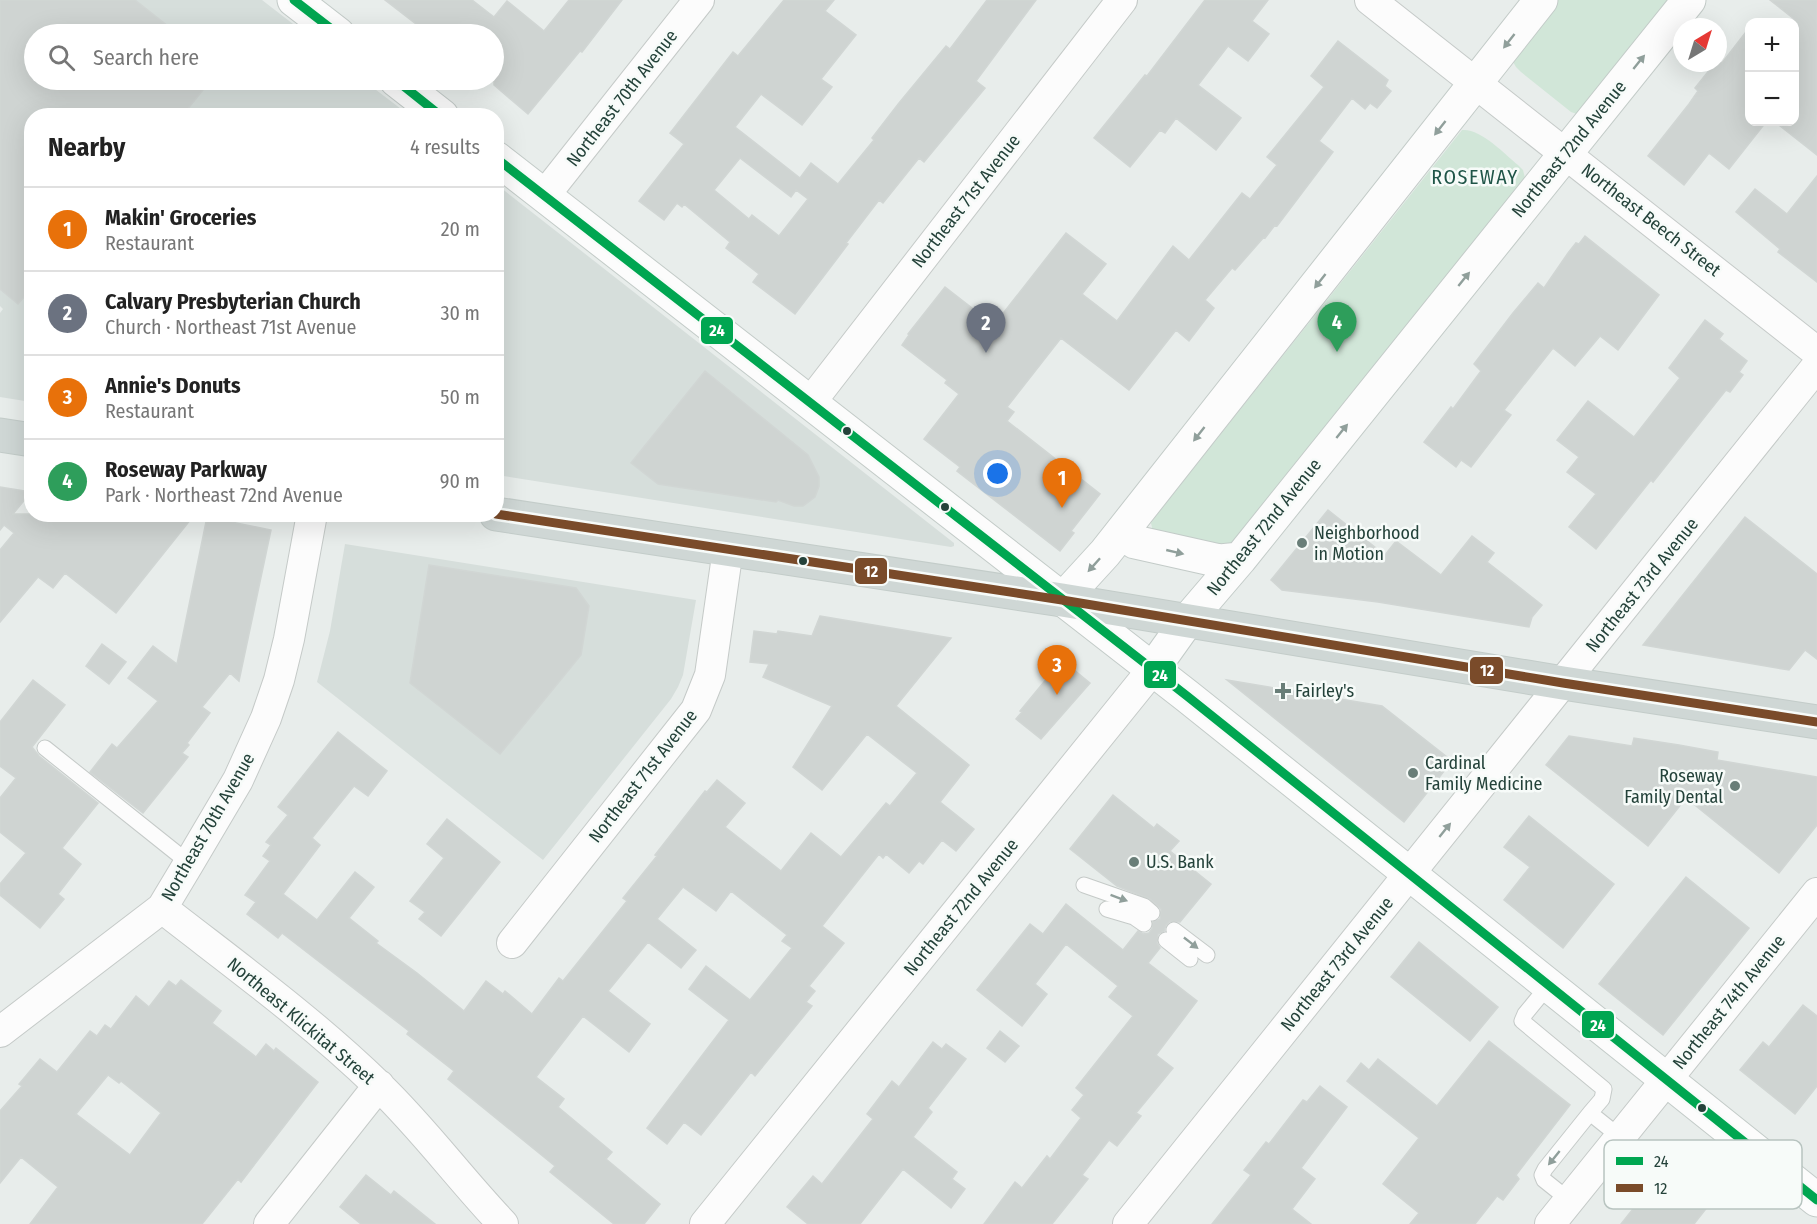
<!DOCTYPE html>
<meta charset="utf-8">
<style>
:root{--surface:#fff;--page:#f2f2f2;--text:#222;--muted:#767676;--line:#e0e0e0;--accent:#b45309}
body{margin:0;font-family:"Fira Sans Condensed",sans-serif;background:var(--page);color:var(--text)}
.controls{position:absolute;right:18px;top:18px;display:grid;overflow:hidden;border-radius:12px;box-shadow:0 6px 24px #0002}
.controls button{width:54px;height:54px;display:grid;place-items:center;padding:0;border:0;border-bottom:2px solid var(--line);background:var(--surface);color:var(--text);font:30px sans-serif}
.compass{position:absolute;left:1673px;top:18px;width:54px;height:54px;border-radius:50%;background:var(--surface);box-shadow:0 6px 24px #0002;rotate:38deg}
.you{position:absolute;left:998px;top:474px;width:21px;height:21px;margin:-15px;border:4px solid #fff;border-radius:50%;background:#1a73e8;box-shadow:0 0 0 9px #1a73e833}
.badge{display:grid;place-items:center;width:39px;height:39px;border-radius:50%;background:var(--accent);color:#fff;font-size:20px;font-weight:700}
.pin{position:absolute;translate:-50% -50px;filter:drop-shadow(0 2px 3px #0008)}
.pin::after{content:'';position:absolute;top:32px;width:21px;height:18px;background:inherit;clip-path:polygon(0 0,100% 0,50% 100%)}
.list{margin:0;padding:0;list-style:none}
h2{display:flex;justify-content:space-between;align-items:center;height:78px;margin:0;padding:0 24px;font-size:26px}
h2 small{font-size:20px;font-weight:400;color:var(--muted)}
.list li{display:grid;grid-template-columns:39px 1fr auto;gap:18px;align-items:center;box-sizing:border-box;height:84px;padding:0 24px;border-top:2px solid var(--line)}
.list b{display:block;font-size:22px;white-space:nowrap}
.list p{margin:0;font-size:20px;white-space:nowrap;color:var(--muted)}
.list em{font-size:20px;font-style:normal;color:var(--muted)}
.icon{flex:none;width:33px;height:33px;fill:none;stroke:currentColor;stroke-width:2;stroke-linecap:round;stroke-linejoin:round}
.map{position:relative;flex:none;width:1817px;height:1224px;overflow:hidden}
.search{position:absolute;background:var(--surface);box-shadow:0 6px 24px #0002;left:24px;top:24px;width:480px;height:66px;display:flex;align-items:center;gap:15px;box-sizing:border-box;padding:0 21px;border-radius:33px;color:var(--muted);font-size:22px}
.panel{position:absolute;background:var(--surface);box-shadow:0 6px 24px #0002;left:24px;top:108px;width:480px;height:414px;border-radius:24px}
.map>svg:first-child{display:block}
</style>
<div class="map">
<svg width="1817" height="1224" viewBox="0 0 1817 1224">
<rect width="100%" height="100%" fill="#e8edeb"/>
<!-- built -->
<path fill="#d6dedb" d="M0,0H262L306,34H34V80H363L409,115L32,116L31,402L0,397V313L3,309L0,306Z
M496,184L954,543V546L951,547L497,475Z
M345,544L696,600L683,675L678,687L671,699L543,860L317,682L330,631Z"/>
<!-- green -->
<path fill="#d1e6d8" d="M1554,0H1680L1580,115L1571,112L1521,72L1516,67L1512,60Z
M1462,130C1480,128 1505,154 1518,165L1523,170L1525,178L1234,542L1224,547L1153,532L1151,523L1155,517Z"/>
<!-- building -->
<path fill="#cfd4d2" stroke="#d1d6d4" stroke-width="1.5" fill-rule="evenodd" d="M0,0H135L178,34H34V80H211L182,116H32V288L18,304L0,289Z
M385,0H472L494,17L507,1L544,31L569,0H622L582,52L580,51L528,114L494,85V34H429Z
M784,0H834L825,11L856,35L821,79L832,87L802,125L761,94L735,127L800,178L811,163L838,184L874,140L872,138L899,103L946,46L950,49L987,0H1036L976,81L985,88L924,162L919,158L883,203L879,200L846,243L848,244L839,256L795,314L753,282L759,274L726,248L730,242L684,204L682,207L677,203L664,220L639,201L684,144L670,133L733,52L738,56ZM740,158L791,197L796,190L808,199L779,236L752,215L749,219L714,190Z
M1205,0H1268L1252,21L1269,34L1248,61L1228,46L1198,85L1241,118L1216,150L1176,118L1165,133L1160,130L1130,167L1094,138L1145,75L1147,76Z
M1770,0H1817V155L1775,122H1794V19Z
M1749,28V122H1766L1729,169L1709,153L1684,185L1648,156L1689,104L1698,91L1695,88L1715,63H1718V60L1722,63Z
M1338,41L1388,80L1385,86L1391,91L1377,108L1370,103L1365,109L1352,98L1319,141L1333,152L1277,226L1275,225L1265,238L1264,237L1235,270L1232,268L1205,300L1214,308L1189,341L1176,330L1129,390L1061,338L1007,407L1014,412L1007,421L1100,494L1071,531L1074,533L1060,551L957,471L960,467L924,439L959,394L945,383L947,380L902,345L909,335L908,334L945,287L994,325L1066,233L1106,264L1082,294L1117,321L1173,246L1189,260L1242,193L1250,199L1277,165L1267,157L1324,87L1311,76Z
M1817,176V282L1778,252L1780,249L1736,212L1755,189L1787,214Z
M1585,236L1659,295L1618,350L1600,336L1575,366L1553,348L1504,410L1511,415L1471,467L1461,460L1456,467L1424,442L1451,407L1453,409L1481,371L1474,364L1513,313L1538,283L1544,288L1568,253L1576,243L1579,244Z
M1705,320L1723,334L1719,339L1747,361L1739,372L1743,375L1730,392L1726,390L1653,482L1651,480L1596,549L1569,527L1596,494L1567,472L1579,457L1557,440L1588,401L1634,437L1680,378L1669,368Z
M705,371L808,455L819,477V486L815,497L803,506H794L778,500L776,502L658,484L631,463Z
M0,487L31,492L13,514H195L116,613L65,573L53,588L38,577L0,622V550L14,533L4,525L0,530Z
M1328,510L1385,555L1396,541L1441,575L1472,536L1494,553L1487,562L1542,605L1532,617L1529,627L1378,602L1282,590L1271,580Z
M207,517L271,530L239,681L230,673L202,707L210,713L187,743L189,745L182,753L188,757L143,813L90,772L112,744L117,748L158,701L128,678L153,646L177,664Z
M1745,517L1817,574V659L1805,650L1789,670L1643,645Z
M429,565L576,588L589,606L581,655L500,754L410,683Z
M820,616L951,638L896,706L969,765L940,802L974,829L956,851L942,840L923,864L919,861L909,873L886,854L883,858L879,854L822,926L844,943L809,986L815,991L806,1002L812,1006L755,1076L751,1072L701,1135L684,1122L667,1144L647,1128L729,1020L689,989L706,966L750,1000L792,948L782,941L787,935L731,891L716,911L683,887L657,919L696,950L681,968L648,942L608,991L650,1024L629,1052L583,1016L536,1077L564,1099L558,1107L612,1152L606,1159L660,1204L644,1224H614L550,1172L555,1166L448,1079L454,1071L407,1034L409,1031L282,933L278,938L247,914L256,902L245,895L270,861L263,856L271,845L266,842L288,815L278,807L338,732L387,771L368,796L354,786L312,838L320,845L283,894L317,920L355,872L374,887L349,918L378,941L376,943L417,973L464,1011L486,981L503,994L505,991L532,1014L559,978L563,981L627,901L623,898L657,856L655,855L705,791L707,792L717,780L745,803L725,827L781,871L811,833L841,857L886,803L890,806L917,773L867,734L822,790L793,767L832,706L763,677L769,664L750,662L754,631L777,634L778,631L812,636Z
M102,644L126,662L109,684L86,666Z
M1062,660L1090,683L1041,739L1016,719L1022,712L1020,711Z
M33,680L65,705L32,747L39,756L98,803L62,848L81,864L58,894L64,899L40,928L0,895V884L26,853L0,832V798L16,778L0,766V722Z
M1227,680L1382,706L1452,761L1404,822Z
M1569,736L1632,746L1634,738L1679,745L1718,752L1717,760L1817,777V825L1779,873L1686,798L1648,846L1546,765Z
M1113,795L1154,828L1157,824L1179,841L1170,851L1211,884L1180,922L1170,921L1166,925L1164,931L1158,934L1157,943L1160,948L1148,963L1197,1001L1156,1055L1173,1068L1136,1113L1141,1116L1117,1146L1109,1140L1082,1175L1088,1179L1052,1224H984L1015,1182L1022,1188L1047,1156L1050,1159L1081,1118L1072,1110L1084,1095L1076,1088L1133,1016L1109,997L1118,986L1066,944L1035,984L1047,994L1022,1026L977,990L1030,924L1043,934L1066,904L1123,950L1138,931L1143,934L1149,933L1152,929L1153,922L1160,919L1161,909L1150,899L1117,886L1070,849Z
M1529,816L1614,884L1563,948L1504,900L1530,867L1504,847Z
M447,819L500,862L441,936L419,919L425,912L410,901L444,858L427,844Z
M1686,877L1749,928L1663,1035L1599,984Z
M1419,942L1498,1007L1470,1041L1391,977Z
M181,980L221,1011L212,1023L256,1057L266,1044L274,1051L276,1048L318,1082L241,1182L238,1179L202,1224H30L58,1187L21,1157L0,1183V1111L22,1086L19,1084L40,1059L57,1072L90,1031L97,1036L105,1025L111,1029L136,996L149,1007L169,981L176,986ZM108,1075L119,1083L121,1081L161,1113L130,1155L76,1114Z
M1803,1005L1817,1016V1086L1795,1114L1740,1070L1763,1042L1769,1047Z
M1000,1031L1019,1046L1005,1062L987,1048Z
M1489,1041L1570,1105L1516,1175L1519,1179L1503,1200L1497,1196L1475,1224H1410L1419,1213L1383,1184L1419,1138L1347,1081L1361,1063L1369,1070L1378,1059L1437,1106Z
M933,1042L942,1049L946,1044L966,1059L928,1108L932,1112L913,1137L957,1172L952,1179L965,1189L951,1208L903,1169L860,1224H808L787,1207L813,1176L822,1184L873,1119L867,1114L892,1081L899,1087Z
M1320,1086L1347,1107L1301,1168L1315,1179L1292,1209L1311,1224H1212L1251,1175L1244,1170L1266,1142L1269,1144L1303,1100L1307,1102Z
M1679,1151L1723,1187L1694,1224H1621Z
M366,1175L391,1195L394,1191L435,1224H361L340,1207Z"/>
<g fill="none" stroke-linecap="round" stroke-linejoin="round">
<defs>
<path id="lane" d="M45,748L189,863
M1084,885L1144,906L1152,913
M1107,909L1134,917L1144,924
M1174,930L1207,955
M1166,940L1190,959
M1548,986L1525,1014L1522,1021L1604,1089L1602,1099L1590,1113L1620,1137
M1569,1200L1544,1180L1542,1175L1545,1169L1590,1113"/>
<path id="street" d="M1370,0L1817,352
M544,196L699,0
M810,403L1122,0
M162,908C235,965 311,1020 378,1085C423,1128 460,1179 503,1224
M512,943L696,710L710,675L728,549
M0,1032L162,908L189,863L238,780L266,718L279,680L289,639L312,514
M269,1224L379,1085
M705,1224L1152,670
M1128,1224L1817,366
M1550,1224L1817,893"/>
<path id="secondary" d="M294,0L338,34
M396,80L442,116
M496,158L1187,696L1817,1200
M1124,529L1135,542L1220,561L1240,559
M1062,600L1105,553L1541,0
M1152,670L1187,621L1240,559L1689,0"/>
<path id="primary" d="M0,435L32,440
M496,514L1062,600L1563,683L1817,722"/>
</defs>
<!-- lane casing -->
<use href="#lane" stroke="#c5cac8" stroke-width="17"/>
<!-- street casing -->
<use href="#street" stroke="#c5cac8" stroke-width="32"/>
<!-- secondary casing -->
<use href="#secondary" stroke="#c3cbc8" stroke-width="35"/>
<!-- primary casing -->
<use href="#primary" stroke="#c3ccc9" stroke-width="35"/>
<!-- lane -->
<use href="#lane" stroke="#fcfcfc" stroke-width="15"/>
<!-- street -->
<use href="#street" stroke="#fcfcfc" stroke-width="30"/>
<!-- secondary -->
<use href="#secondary" stroke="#fcfcfc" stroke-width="33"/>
<!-- primary -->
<use href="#primary" stroke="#cfd7d5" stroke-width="33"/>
<defs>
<path id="bus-1" d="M294,0L338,34
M396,80L441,116
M496,158L1187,696L1817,1200"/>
<path id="bus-2" d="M496,514L1062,600L1563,683L1817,722"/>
</defs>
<!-- bus-1 casing -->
<use href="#bus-1" stroke="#f7fbf9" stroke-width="14"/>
<!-- bus-2 casing -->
<use href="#bus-2" stroke="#f7fbf9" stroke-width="14"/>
<!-- bus-1 -->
<use href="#bus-1" stroke="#00a651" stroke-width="9"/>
<!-- bus-2 -->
<use href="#bus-2" stroke="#7a4b2a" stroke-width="9"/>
</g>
<!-- one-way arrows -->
<defs><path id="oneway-solid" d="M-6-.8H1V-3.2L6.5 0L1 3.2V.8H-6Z" transform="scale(1.5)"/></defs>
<g fill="#909f9b">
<use href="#oneway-solid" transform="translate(1509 41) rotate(128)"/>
<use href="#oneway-solid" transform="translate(1639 62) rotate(-51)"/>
<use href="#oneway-solid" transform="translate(1440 128) rotate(128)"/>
<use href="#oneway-solid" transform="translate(1464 279) rotate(-51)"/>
<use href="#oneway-solid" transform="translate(1320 281) rotate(128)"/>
<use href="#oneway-solid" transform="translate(1342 431) rotate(-51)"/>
<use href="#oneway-solid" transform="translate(1199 434) rotate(128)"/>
<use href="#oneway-solid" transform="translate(1175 552) rotate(13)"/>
<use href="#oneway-solid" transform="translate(1094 565) rotate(132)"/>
<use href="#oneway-solid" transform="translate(1445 830) rotate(-51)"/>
<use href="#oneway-solid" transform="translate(1119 898) rotate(20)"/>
<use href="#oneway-solid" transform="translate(1191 943) rotate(38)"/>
<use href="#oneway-solid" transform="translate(1554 1158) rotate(129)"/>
</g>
<!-- markers -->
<g fill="#24423a" stroke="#f7fbf9" stroke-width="2">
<circle cx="847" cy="431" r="5"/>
<circle cx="945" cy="507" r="5"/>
<circle cx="803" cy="561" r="5"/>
<circle cx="1702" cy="1108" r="5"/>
</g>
<g fill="#697e78" stroke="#f7fbf9" stroke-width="2">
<circle cx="1302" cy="543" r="6"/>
<path d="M1280 682h6v6h6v6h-6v6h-6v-6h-6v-6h6z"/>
<circle cx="1413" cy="773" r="6"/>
<circle cx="1735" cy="786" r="6"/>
<circle cx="1134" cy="862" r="6"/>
</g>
<g text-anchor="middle" stroke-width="5" stroke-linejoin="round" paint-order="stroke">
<!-- street labels -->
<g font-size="18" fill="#24423a" stroke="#f7fbf9">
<text transform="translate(622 98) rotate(-52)" y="6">Northeast 70th Avenue</text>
<text transform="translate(1569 149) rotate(-51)" y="6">Northeast 72nd Avenue</text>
<text transform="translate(966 201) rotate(-52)" y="6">Northeast 71st Avenue</text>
<text transform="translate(1651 220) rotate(38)" y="6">Northeast Beech Street</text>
<text transform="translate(1264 527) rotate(-51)" y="6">Northeast 72nd Avenue</text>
<text transform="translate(1642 585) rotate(-51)" y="6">Northeast 73rd Avenue</text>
<text transform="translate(643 776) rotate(-52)" y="6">Northeast 71st Avenue</text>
<text transform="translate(208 827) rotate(-60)" y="6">Northeast 70th Avenue</text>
<text transform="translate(961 907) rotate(-51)" y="6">Northeast 72nd Avenue</text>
<text transform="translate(1337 964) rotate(-51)" y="6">Northeast 73rd Avenue</text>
<text transform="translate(1729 1002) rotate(-51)" y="6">Northeast 74th Avenue</text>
<text transform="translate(301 1021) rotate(40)" y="6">Northeast Klickitat Street</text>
</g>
<!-- poi labels -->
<g font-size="18" fill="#24423a" stroke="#f7fbf9" text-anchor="start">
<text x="1314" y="539">Neighborhood<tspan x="1314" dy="21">in Motion</tspan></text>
<text x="1295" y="697">Fairley's</text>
<text x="1425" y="769">Cardinal<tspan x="1425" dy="21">Family Medicine</tspan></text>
<text x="1723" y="782" text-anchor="end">Roseway<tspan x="1723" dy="21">Family Dental</tspan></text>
<text x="1146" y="868">U.S. Bank</text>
</g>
<!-- neighbourhood labels -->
<g font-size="20" letter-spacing="1.5" fill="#1f5548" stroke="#f7fbf9">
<text x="1475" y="184">ROSEWAY</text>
</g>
</g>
<!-- legend -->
<rect x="1604" y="1140" width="198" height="69" rx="9" fill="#f7fbf9" stroke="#b8c4c0" stroke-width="1.5"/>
<rect x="1616" y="1157" width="27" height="8" fill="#00a651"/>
<rect x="1616" y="1184" width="27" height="8" fill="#7a4b2a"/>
<g font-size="16" fill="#24423a">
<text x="1654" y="1167">24</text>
<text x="1654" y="1194">12</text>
</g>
<g stroke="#f7fbf9" stroke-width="2">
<rect x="700" y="316" width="34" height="29" rx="6" fill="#00a651"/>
<rect x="854" y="557" width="34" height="28" rx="6" fill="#7a4b2a"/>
<rect x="1469" y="656" width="35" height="29" rx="6" fill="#7a4b2a"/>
<rect x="1143" y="660" width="34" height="29" rx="6" fill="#00a651"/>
<rect x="1581" y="1010" width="34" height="29" rx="6" fill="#00a651"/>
</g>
<g font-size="16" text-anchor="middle" font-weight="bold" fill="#fff">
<text x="717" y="336">24</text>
<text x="871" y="577">12</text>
<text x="1487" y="676">12</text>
<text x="1160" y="681">24</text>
<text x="1598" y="1031">24</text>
</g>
</svg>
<div class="controls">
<button>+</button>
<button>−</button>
</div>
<svg class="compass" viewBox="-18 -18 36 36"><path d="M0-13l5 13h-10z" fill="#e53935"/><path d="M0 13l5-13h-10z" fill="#767676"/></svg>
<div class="you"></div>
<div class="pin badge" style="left:1062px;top:508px;background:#e8710a">1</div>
<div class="pin badge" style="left:986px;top:353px;background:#6b7280">2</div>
<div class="pin badge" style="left:1057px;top:695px;background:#e8710a">3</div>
<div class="pin badge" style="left:1337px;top:352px;background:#2e9e5b">4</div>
<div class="search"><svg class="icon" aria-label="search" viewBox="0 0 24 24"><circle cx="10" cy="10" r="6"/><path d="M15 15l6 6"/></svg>Search here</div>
<section class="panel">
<h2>Nearby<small>4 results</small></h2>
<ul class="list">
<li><span class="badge" style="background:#e8710a">1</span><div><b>Makin' Groceries</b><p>Restaurant</p></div><em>20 m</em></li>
<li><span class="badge" style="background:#6b7280">2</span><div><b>Calvary Presbyterian Church</b><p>Church · Northeast 71st Avenue</p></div><em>30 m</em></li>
<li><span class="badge" style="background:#e8710a">3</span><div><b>Annie's Donuts</b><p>Restaurant</p></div><em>50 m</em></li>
<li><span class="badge" style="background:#2e9e5b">4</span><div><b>Roseway Parkway</b><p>Park · Northeast 72nd Avenue</p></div><em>90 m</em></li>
</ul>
</section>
</div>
